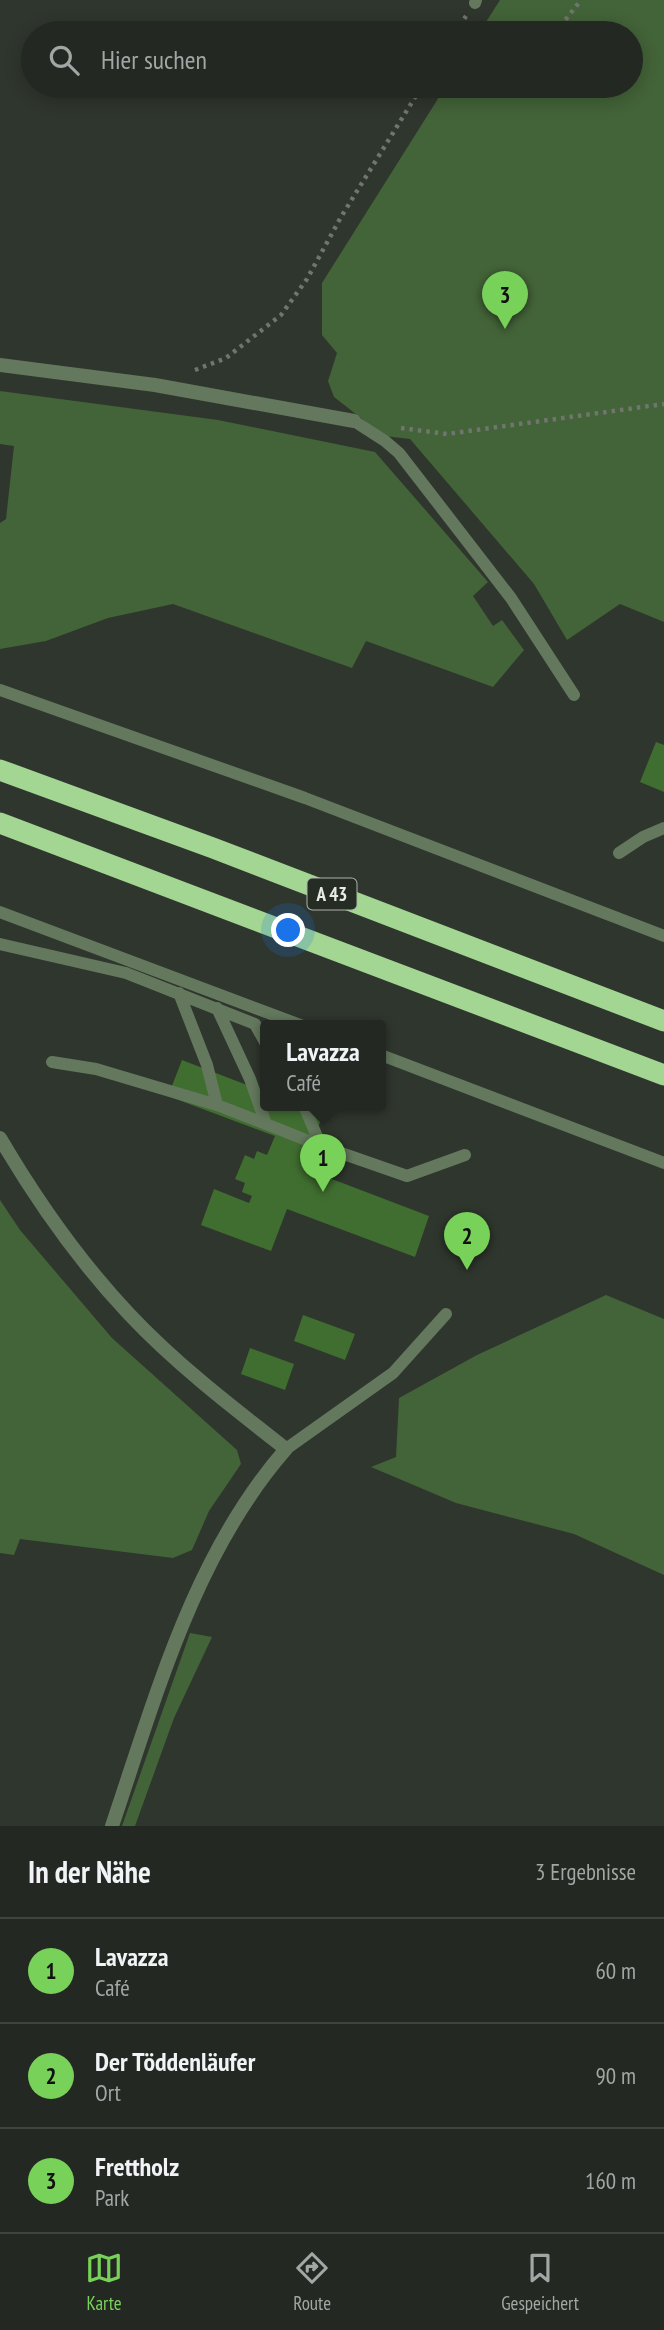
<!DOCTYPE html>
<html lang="de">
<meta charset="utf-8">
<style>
:root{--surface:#232822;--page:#2b302a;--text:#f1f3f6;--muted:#a3a6a5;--line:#404440;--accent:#78d158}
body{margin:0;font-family:"PT Sans Narrow",sans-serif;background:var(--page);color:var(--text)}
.you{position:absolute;left:289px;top:931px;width:24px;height:24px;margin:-18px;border:5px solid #fff;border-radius:50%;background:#1a73e8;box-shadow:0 0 0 10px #1a73e833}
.badge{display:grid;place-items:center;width:46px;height:46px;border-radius:50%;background:var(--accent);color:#111;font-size:23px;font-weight:700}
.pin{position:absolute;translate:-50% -58px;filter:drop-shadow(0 2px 4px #0008)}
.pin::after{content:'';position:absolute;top:37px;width:24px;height:21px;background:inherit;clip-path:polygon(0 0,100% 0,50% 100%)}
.popup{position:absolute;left:260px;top:1020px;width:126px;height:91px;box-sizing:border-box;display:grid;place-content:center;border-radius:7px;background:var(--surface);filter:drop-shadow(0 2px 5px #0005);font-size:23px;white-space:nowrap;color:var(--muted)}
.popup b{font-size:26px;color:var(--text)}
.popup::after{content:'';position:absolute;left:50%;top:100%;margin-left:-14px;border:14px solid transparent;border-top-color:var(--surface)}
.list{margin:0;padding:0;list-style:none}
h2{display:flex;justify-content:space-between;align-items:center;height:91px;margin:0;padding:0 28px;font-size:30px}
h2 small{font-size:23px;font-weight:400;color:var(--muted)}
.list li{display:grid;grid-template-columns:46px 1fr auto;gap:21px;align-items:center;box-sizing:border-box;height:105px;padding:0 28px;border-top:2px solid var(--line)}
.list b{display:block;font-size:26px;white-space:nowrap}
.list p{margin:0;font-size:23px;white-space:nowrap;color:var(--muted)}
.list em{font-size:23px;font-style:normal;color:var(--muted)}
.icon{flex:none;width:38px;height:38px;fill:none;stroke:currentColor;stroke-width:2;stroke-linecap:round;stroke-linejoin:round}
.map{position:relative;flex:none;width:664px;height:1826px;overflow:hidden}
.search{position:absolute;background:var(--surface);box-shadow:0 4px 18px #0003;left:21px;right:21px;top:21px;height:77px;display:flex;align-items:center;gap:18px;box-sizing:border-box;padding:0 24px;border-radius:38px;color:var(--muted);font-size:26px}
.sheet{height:406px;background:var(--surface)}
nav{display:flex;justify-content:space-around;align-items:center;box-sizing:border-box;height:98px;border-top:2px solid var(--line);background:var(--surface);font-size:19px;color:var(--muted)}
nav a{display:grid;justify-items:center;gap:4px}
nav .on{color:var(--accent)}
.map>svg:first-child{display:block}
</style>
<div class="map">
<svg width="664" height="1826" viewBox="0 0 664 1826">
<rect width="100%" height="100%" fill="#2f362d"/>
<!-- green -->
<path fill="#436338" d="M500,0H664V622L620,604L567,640L534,584L410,439L384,436L334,397L328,381L337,353L322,335V283L446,86H631V33H479Z
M0,391L218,420L375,452L488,582L473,596L493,626L502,620L524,650L493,687L366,641L352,668L173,604L108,618L46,641L0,649V523L6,519L14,446L0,444Z
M0,1200L20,1230L112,1338L237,1450L241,1464L209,1511L192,1550L173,1558L20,1539L14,1555L0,1553Z
M606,1295L664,1319V1575L574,1534L456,1503L371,1467L396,1457L399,1398L477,1355Z
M190,1633L212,1637L174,1718L135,1826H122Z"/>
<!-- building -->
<path fill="#406e30" d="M656,742L664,745V792L640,782Z
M182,1060L265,1092V1106H303L323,1114L303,1168L429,1216L415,1257L287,1209L271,1251L201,1225L214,1189L249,1203L252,1196L242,1192L245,1183L235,1179L245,1155L254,1159L257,1151L267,1155L275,1136L168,1096Z
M303,1315L355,1334L345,1360L294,1341Z
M250,1348L294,1364L285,1390L241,1374Z"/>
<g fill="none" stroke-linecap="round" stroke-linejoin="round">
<!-- path -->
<path stroke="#70766e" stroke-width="4.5" stroke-dasharray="3.5 5" stroke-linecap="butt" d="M455,33L466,16
M555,33L581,0
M195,370L226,358L281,315L307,279L341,217L422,86
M401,428L447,434L664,404"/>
<!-- lane -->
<path stroke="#63785d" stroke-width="12" d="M475,3L476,0
M354,421L385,441L399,453L511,598L574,695
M0,690L305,798L664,936
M619,853L643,837L664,828
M0,912L303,1026
M0,944L126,973L255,1024L265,1042
M179,993L207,1065L217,1105L266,1124
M217,1008L250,1079L266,1124L321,1146L407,1176L465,1155
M381,1055L664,1163
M52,1062L96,1069L217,1105
M304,1106L321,1146
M286,1449L393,1373L446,1314"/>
<!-- street -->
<path stroke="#63785d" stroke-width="14" d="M0,365L155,385L354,421
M0,1138C37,1201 79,1261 129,1314C176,1364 232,1407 286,1449C194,1554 156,1696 112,1826"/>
<!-- highway -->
<path stroke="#a3d693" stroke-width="21" d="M0,770L213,848L664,1021
M0,823L664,1075"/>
</g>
<g text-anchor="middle" stroke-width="6" stroke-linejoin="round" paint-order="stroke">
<!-- shield labels -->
<rect fill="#252c23" stroke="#adb2ab" stroke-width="2" x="307.5" y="878.5" width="49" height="31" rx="5"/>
<g font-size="19" font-weight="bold" fill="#e7ebe5">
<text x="332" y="901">A 43</text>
</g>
</g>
</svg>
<div class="you"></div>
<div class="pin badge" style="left:323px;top:1192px">1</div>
<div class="popup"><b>Lavazza</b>Café</div>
<div class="pin badge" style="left:467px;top:1270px">2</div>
<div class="pin badge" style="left:505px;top:329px">3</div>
<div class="search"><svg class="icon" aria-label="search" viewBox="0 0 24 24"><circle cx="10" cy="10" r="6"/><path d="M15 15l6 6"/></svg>Hier suchen</div>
</div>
<section class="sheet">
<h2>In der Nähe<small>3 Ergebnisse</small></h2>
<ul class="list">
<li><span class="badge">1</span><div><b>Lavazza</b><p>Café</p></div><em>60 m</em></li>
<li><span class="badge">2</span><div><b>Der Töddenläufer</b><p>Ort</p></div><em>90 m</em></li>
<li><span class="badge">3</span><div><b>Frettholz</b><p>Park</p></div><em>160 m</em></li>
</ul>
</section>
<nav>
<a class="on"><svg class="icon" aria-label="map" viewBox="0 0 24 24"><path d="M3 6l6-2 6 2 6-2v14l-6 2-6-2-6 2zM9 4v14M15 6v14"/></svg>Karte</a>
<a><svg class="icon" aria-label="directions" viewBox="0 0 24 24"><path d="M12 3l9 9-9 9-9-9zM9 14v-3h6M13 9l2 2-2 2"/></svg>Route</a>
<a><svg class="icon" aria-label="saved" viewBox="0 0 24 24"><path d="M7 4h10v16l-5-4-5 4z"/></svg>Gespeichert</a>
</nav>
